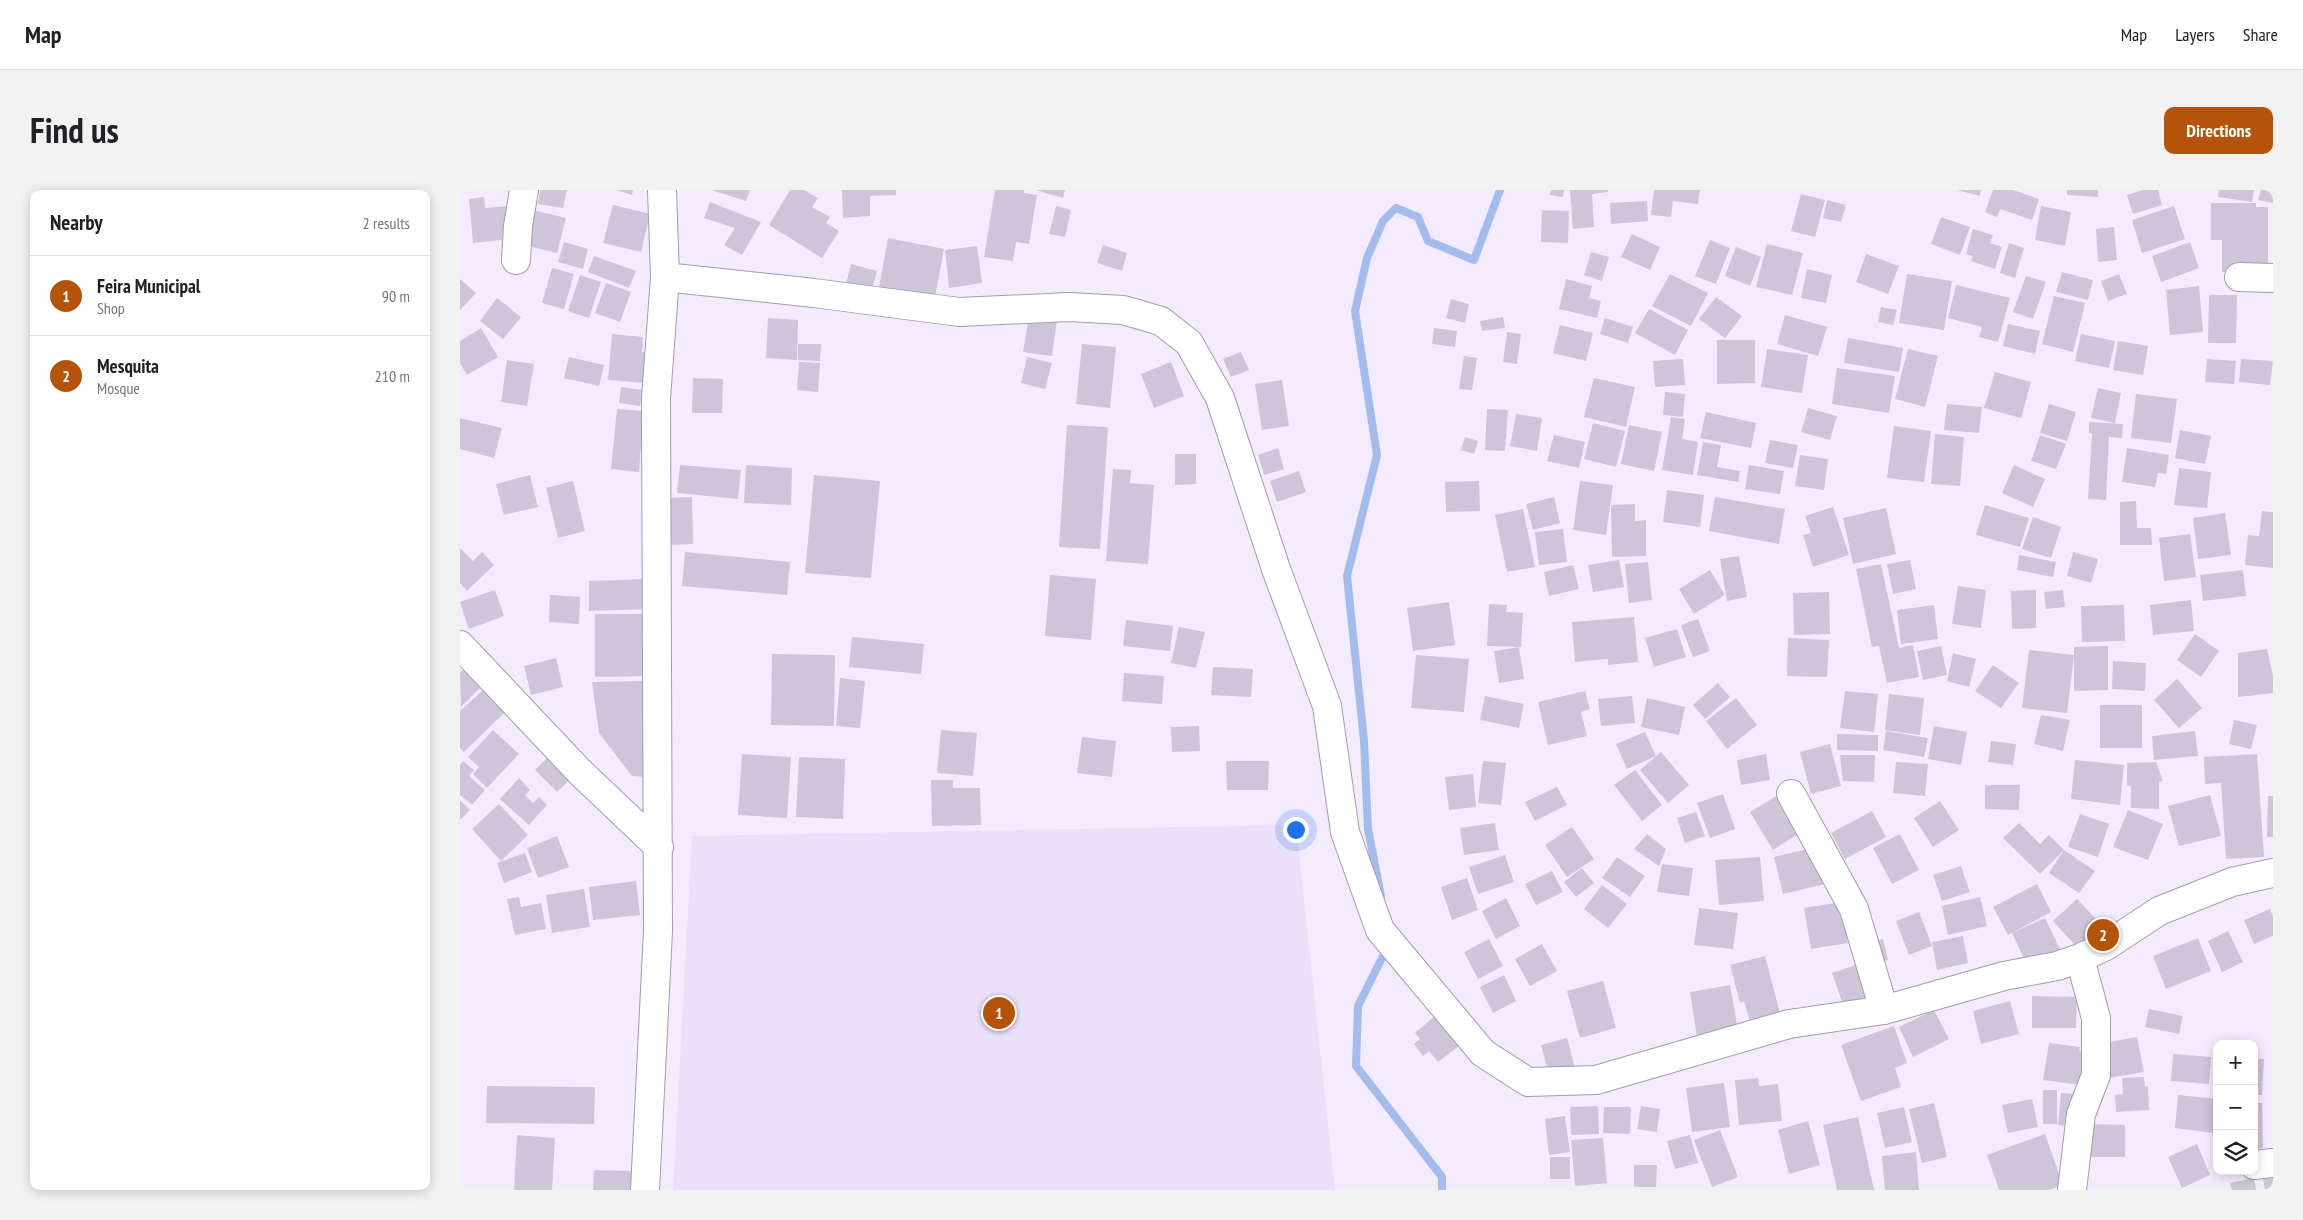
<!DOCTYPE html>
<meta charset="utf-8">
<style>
:root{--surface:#fff;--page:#f2f2f2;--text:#202124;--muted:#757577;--line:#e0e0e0;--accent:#b45309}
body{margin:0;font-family:"PT Sans Narrow",sans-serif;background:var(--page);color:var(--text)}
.controls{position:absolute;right:15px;bottom:15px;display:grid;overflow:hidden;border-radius:10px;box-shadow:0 2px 12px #0003}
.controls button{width:45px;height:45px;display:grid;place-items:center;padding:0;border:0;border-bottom:1px solid var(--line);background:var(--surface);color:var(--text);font:25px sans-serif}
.you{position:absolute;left:835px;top:639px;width:18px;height:18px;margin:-12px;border:4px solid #fff;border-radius:50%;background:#1a73e8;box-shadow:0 0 0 8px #1a73e833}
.badge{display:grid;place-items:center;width:32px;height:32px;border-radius:50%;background:var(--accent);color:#fff;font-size:16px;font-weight:700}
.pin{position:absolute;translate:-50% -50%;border:2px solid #fff;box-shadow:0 1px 5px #0006}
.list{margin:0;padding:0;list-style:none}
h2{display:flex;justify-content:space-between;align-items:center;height:65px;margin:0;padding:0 20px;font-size:21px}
h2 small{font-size:16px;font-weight:400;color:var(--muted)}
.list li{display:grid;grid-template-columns:32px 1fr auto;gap:15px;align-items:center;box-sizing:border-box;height:80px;padding:0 20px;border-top:1px solid var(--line)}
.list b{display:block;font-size:19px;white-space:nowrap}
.list p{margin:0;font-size:16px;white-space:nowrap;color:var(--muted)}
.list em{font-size:16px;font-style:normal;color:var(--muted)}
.icon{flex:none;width:28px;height:28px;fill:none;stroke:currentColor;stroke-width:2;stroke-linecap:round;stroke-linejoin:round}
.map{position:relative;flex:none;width:1813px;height:1000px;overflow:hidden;border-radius:10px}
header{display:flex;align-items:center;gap:30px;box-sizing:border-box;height:70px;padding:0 25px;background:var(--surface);border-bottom:1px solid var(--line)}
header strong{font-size:24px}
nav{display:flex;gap:28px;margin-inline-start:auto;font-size:18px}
.intro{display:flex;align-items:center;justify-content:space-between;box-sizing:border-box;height:120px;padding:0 30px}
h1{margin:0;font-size:35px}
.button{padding:12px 22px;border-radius:10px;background:var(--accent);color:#fff;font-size:18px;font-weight:700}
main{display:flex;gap:30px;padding:0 30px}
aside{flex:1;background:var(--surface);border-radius:10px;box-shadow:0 2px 12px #0003}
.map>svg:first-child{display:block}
</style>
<header>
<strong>Map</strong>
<nav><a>Map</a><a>Layers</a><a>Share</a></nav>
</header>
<div class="intro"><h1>Find us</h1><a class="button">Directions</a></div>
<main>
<aside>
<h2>Nearby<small>2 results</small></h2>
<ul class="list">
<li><span class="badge">1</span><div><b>Feira Municipal</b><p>Shop</p></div><em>90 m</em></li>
<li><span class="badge">2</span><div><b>Mesquita</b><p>Mosque</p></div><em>210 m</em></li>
</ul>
</aside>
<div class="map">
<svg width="1813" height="1000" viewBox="0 0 1813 1000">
<rect width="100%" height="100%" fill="#f5ebfe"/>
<!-- built -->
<path fill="#ecdff9" d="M836,635L875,1000H213L232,646Z"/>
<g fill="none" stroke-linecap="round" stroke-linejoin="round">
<!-- stream -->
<path stroke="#a4bced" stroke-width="8" d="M921,706L908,639L904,551L887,386L917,265L895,121L907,68L923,31L936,18L958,27L968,51L1014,70L1040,0
M927,758L898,816L896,876L982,987V1000"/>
</g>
<!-- building -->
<path fill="#cec5d8" d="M80,0H107L103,18L78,14Z
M156,0H173L172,5Z
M251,0H290L286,11Z
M330,0H344L358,8L352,17L370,27L366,33L379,41L362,68L309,35Z
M382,0H436V5L410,6V26L383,28Z
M535,0H564V3L577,5L569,54L556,52L553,71L524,67Z
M576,0H605L603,8Z
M1091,0H1104L1103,7L1090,5Z
M1110,0H1148V2L1132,4L1134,37L1113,39Z
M1194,0H1240L1238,14L1213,11L1211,27L1191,25Z
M1497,0H1521L1520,6Z
M1533,0H1553L1579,9L1572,30L1540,19L1537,27L1525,22Z
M1607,0H1638V7L1607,5Z
M1683,0H1698L1702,15L1673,24L1667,5Z
M1759,0H1794L1792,12L1758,7Z
M1801,0H1813V13L1798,10Z
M1341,4L1365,10L1355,47L1331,41Z
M24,7L25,18L47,16L51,49L13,53L9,9Z
M1367,10L1386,15L1381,32L1363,28Z
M1187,11L1188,31L1151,34L1150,13Z
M250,12L301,32L282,65L264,55L275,38L244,28Z
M1751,13H1796V17H1808V82H1762V50H1751Z
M153,15L190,24L181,62L143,53Z
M596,16L611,20L605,47L589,44Z
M1581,16L1611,22L1605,56L1575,50Z
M1714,16L1725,49L1682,63L1672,30Z
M73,20L106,28L97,63L64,55Z
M1082,20L1109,21L1108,53L1081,52Z
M1481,27L1510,37L1500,65L1471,54Z
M1654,37L1657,70L1638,72L1636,39Z
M1513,39L1533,45L1530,53L1542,57L1535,79L1511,71L1513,66L1506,64Z
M1172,44L1200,57L1190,80L1161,67Z
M428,48L484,59L474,112L417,109Z
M1250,50L1270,58L1256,94L1235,86Z
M104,52L128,59L123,79L98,72Z
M1730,52L1739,78L1701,92L1692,66Z
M1549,53L1564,58L1555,88L1540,83Z
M1307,54L1343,63L1332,105L1296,97Z
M643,55L667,63L662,81L637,73Z
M517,56L522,93L489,98L485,60Z
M1276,57L1301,67L1290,96L1265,86Z
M1131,62L1149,67L1142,91L1124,85Z
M1406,64L1439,76L1428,104L1396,92Z
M134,66L176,81L169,98L128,82Z
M391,74L417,81L409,109L384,102Z
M92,78L114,84L104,119L82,113Z
M1347,79L1372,85L1366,113L1341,108Z
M1602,82L1633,90L1628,110L1596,102Z
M1210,84L1248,103L1231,136L1192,116Z
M1447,84L1492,91L1484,140L1439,133Z
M1659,84L1667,104L1648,111L1641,91Z
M120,85L141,92L129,128L108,121Z
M1566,86L1586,92L1573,129L1553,122Z
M0,89L16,103L0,120Z
M1106,89L1132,96L1129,108L1141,111L1137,128L1099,119Z
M146,93L171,102L160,132L135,123Z
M1496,95L1550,108L1538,152L1519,147L1522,137L1488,128Z
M1739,96L1743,142L1710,145L1706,100Z
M1749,105H1777L1776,153H1748Z
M1594,106L1625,113L1613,162L1582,154Z
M1256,107L1282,126L1265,148L1239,129Z
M37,108L61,127L43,149L20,131Z
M991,109L1009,114L1005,133L986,128Z
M1421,117L1437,120L1433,135L1418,132Z
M1189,119L1228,140L1215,165L1175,143Z
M1325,125L1367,137L1358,166L1317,154Z
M569,126L597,130L592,166L563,162Z
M1043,127L1045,138L1022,141L1020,131Z
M308,128L338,130L337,170L306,168Z
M1145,128L1173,137L1168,153L1140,144Z
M1548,134L1580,141L1575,164L1543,156Z
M1100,135L1133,143L1126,171L1093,163Z
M21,138L38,167L7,185L0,173V151Z
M974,138L997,141L995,157L972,154Z
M1047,142L1061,144L1057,174L1043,172Z
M152,144L183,147L182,162L188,163L185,193L148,190Z
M1621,144L1655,151L1649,178L1615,171Z
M1388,148L1443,158L1439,182L1384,173Z
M1257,150H1295V193L1257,194Z
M1658,151L1688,156L1683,185L1653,180Z
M338,154H361L360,171L338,170Z
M622,154L656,157L650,218L616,214Z
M1307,159L1348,165L1342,203L1301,197Z
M1448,159L1478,166L1465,217L1435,209Z
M781,162L789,180L771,187L763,169Z
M1004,166L1017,168L1012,200L999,199Z
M109,167L144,175L139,196L104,188Z
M567,167L592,173L585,199L561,193Z
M1223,169L1225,195L1195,197L1193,171Z
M1747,169L1776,171L1774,194L1745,192Z
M1781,169L1813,171L1810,195L1779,192Z
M47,170L74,174L67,216L41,212Z
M339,172L360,173L358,202L337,200Z
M711,172L724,206L694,218L681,184Z
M1377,178L1435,186L1429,223L1372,214Z
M1535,182L1571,192L1561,228L1524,218Z
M233,188L263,189L262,223H232Z
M1134,188L1175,197L1166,237L1124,227Z
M822,190L829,236L802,240L795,194Z
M161,197L182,200L180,216L159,213Z
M1638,198L1661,203L1655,233L1631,228Z
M1205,202L1225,204L1223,227L1203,225Z
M1676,204L1717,209L1711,253L1671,248Z
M1487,214L1522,217L1519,243L1484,240Z
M1589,214L1616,222L1607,251L1580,243Z
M1348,218L1377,226L1370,250L1341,242Z
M157,219L184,221L179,282L151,279Z
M1027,219L1048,220L1045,261L1025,260Z
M1246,222L1296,233L1291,258L1240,248Z
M1056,224L1082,228L1077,261L1050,256Z
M1211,227L1225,229L1222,249L1238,252L1233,285L1202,280Z
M0,228L42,238L34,268L0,259Z
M1629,232L1663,234L1662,248L1649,247L1646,310L1628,309L1632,244L1629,243Z
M1133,233L1165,241L1156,277L1124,269Z
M607,235L648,237L640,359L599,357Z
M1169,235L1202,242L1194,281L1161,274Z
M1434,236L1471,241L1464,292L1427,288Z
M1720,240L1751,246L1745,274L1715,268Z
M1475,244L1504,247L1500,296L1471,294Z
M1094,245L1125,252L1119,278L1087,271Z
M1580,245L1606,254L1596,279L1571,271Z
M1005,247L1018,251L1014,264L1001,260Z
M1310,250L1338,255L1333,278L1305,273Z
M1243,252L1261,255L1257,277L1280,281L1278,292L1237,285Z
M818,258L824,279L804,285L798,265Z
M1667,258L1709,265L1706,284L1698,283L1695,297L1662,292Z
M715,264H736V294L715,295Z
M1340,265L1368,269L1364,300L1335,296Z
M220,275L281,280L278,309L217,303Z
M286,275L332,278L331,315L284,313Z
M1289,275L1324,281L1320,304L1285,299Z
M1554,275L1585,289L1573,317L1542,303Z
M1719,278L1751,282L1747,318L1714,315Z
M653,279L671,280L670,293L694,295L688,374L646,371Z
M839,281L846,302L817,312L810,291Z
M70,285L78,317L44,325L36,294Z
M354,285L420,291L411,388L345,383Z
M113,291L125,341L98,348L86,298Z
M1019,291L1020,321L986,322L985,292Z
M1120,291L1153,295L1146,345L1113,340Z
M1207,300L1244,305L1240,337L1203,332Z
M232,307L233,354L209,355V308Z
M1094,307L1100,333L1073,340L1066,314Z
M1255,307L1325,319L1319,354L1249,341Z
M1676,311L1677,338H1691L1692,355H1660V312Z
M1175,314V331L1186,330V366L1152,367L1151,315Z
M1525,315L1569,328L1560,357L1516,345Z
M1373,317L1389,365L1353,377L1343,345L1351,343L1345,326Z
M1426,318L1436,364L1393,374L1383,328Z
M1063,319L1075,377L1047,382L1035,325Z
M1802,321L1813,322V378L1785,375L1788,345L1799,346Z
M1765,323L1771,365L1738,369L1733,328Z
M1573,327L1601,337L1591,368L1562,359Z
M1103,339L1107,372L1079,375L1075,342Z
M1730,344L1736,387L1704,391L1699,348Z
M0,358L13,371L22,362L34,375L7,401L0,393Z
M225,362L330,372L327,405L222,396Z
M1613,362L1638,369L1631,393L1607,386Z
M1559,365L1596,372L1593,387L1557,380Z
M1279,366L1287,407L1267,411L1260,369Z
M1159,370L1164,397L1133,402L1128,375Z
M1450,370L1456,399L1433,404L1427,374Z
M1188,372L1192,410L1169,413L1165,374Z
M1421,374L1439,458L1453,455L1459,487L1427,493L1419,456L1412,457L1396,379Z
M1113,375L1119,399L1089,406L1084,382Z
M1250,380L1265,405L1234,424L1219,399Z
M1783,380L1786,406L1743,411L1740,385Z
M590,385L636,389L631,450L585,446Z
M188,389V419L129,421V391Z
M1498,396L1526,400L1521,438L1492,434Z
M35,400L44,426L9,439L0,412Z
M1576,400V438L1552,439L1551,401Z
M1603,400L1605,417L1586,419L1584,402Z
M1369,402L1370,444L1334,445L1333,403Z
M90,405L120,407L119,434L89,432Z
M1731,410L1734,441L1693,445L1690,415Z
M989,412L995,455L953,461L947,418Z
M1029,414L1047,415L1046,422L1063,423L1061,457L1027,456Z
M1474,415L1478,449L1441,454L1437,420Z
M1664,415L1665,451L1622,452L1621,416Z
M135,424H187V486L135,487Z
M1174,427L1178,472L1148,475V469L1115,472L1112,432Z
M1238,429L1250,461L1233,467L1221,435Z
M666,430L713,436L710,461L663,456Z
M719,437L745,442L736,478L711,473Z
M1217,439L1226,467L1194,477L1185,448Z
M1735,444L1759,461L1741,487L1717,470Z
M392,447L464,454L461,484L389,477Z
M1328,448L1369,450L1367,487L1327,486Z
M1481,456L1487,485L1463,490L1457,461Z
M1648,456V500L1614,501V465L1607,523L1562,518L1569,460L1614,465V457Z
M1059,457L1064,489L1039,493L1034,461Z
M1807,459L1813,486V503L1778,507V463Z
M1493,463L1516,469L1509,497L1487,491Z
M312,464L375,465L374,536L311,535Z
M956,465L1009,469L1004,522L951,518Z
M96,468L103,497L71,505L64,476Z
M1653,471L1686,473L1685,501L1652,499Z
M1533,475L1559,493L1541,518L1515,501Z
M753,477L793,479L791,507L751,505Z
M4,479L22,496L1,517L0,483Z
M664,483L704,486L702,514L662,511Z
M380,488L405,491L400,538L376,536Z
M1717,489L1742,518L1719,538L1694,510Z
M186,491L187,587L172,586L139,543L132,492Z
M1258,493L1270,507L1245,529L1233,515Z
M24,499L45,522L4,562L0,558V521Z
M1125,501L1130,519L1121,522L1127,546L1088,555L1078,512Z
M1385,501L1418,504L1414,542L1380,538Z
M1429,504L1464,508L1460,545L1425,540Z
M1025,506L1064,514L1059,538L1020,530Z
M1172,506L1175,533L1141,536L1138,509Z
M1187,508L1225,517L1219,545L1181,537Z
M1276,508L1297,535L1267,559L1246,531Z
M1640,515H1682V558H1640Z
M1581,525L1610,530L1603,561L1574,554Z
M1774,530L1797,535L1791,559L1769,554Z
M739,536L740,561L712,562L711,537Z
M1474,536L1507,542L1501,575L1468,569Z
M33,540L59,564L27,598L13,584L19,577L8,567Z
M481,540L517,543L513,586L477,583Z
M1426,541L1468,548L1464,567L1423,560Z
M1735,541L1738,566L1694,570L1692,546Z
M1185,542L1196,566L1167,579L1156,554Z
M1377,544L1418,545V561L1377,560Z
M622,547L656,551L652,587L617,583Z
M1531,551L1556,554L1553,575L1528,572Z
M1370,554L1381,596L1351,604L1340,562Z
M1201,562L1229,595L1208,613L1180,580Z
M282,564L331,567L327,628L278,625Z
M1306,564L1310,590L1281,595L1277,570Z
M1797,564L1804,667L1766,669L1761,593L1745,594L1744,567Z
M1380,565H1415L1414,592L1383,591Z
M89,566L112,587L97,602L75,580Z
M339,567L385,569L383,629L336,627Z
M1615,570L1664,575L1660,615L1611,609Z
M3,571L14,580L9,586L25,600L12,615L0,605V575Z
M766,571H809L808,600H767Z
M1023,571L1046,573L1041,615L1018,613Z
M1436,572L1468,574L1465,606L1433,603Z
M1696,572L1703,591L1699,592V619L1671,618V596H1667V573Z
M1175,580L1202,615L1182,631L1154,595Z
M1013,584L1016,617L989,620L985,587Z
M59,588L70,600L65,605L73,613L79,607L87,615L69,635L40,609Z
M471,590H493V598H520L521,635L472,636Z
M1525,595H1560L1559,620L1525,619Z
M1097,597L1107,615L1075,631L1065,612Z
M1263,604L1275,639L1250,648L1237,613Z
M1318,605L1341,642L1313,660L1290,622Z
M1750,605L1761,646L1719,656L1708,616Z
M1808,606H1813V647H1807Z
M0,610L10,620L0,630Z
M1480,611L1499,640L1473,657L1454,628Z
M39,614L68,645L41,671L12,639Z
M1668,620L1703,634L1688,670L1653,657Z
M1412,621L1426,647L1385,669L1371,643Z
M1236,622L1245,646L1225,653L1217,628Z
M1620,624L1649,634L1638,667L1608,657Z
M1035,633L1039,660L1004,665L1000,638Z
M1559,633L1580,654L1589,645L1604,660L1580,684L1543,648Z
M1112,637L1134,669L1107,687L1085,655Z
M1187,644L1206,659L1199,676L1174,659Z
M1440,644L1459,680L1432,694L1413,658Z
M97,646L109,677L78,688L67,658Z
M1356,657L1365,694L1323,704L1314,667Z
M1604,660L1635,681L1619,703L1589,683Z
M65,663L72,682L44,693L37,673Z
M1045,665L1054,692L1018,704L1009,677Z
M1157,667L1185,686L1170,707L1142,688Z
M1300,667L1304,711L1259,715L1255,670Z
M1202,674L1233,678L1229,706L1197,702Z
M1501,676L1510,702L1482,711L1473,685Z
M1122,678L1134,693L1116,707L1104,692Z
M1092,681L1103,702L1076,715L1065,694Z
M1007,688L1018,720L992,730L981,697Z
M176,691L180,725L133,730L129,697Z
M1577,694L1591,722L1548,745L1533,717Z
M1142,695L1167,714L1148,738L1124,719Z
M124,699L130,737L92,743L86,705Z
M59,707L61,717L81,713L86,739L55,745L47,709Z
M1520,707L1527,736L1488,745L1482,716Z
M1046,708L1060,736L1036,749L1022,721Z
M1617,709L1649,743L1625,766L1593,731Z
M1381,712L1388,753L1351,759L1344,718Z
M1239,718L1278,723L1273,759L1234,755Z
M1810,719L1813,727V746L1794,754L1784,730Z
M1459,722L1472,756L1449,765L1436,731Z
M1585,728L1601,761L1568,777L1552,743Z
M1768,741L1783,772L1762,782L1748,751Z
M1503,746L1508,773L1477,780L1472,752Z
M1738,748L1751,781L1706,799L1693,766Z
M1029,749L1043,776L1018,789L1004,762Z
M1423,749L1428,770L1415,774L1409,753Z
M1082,754L1097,781L1070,796L1055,769Z
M1305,766L1321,827L1291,835L1284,811L1280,813L1270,775Z
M1396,775L1408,809L1384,817L1372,783Z
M1044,785L1056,811L1033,823L1020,797Z
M1143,791L1156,838L1120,848L1107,801Z
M1270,795L1278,840L1237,847L1230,802Z
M1572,806L1617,807L1616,838H1572Z
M1550,811L1559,844L1521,854L1513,821Z
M1689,819L1723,826L1719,844L1685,837Z
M1474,820L1489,849L1453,867L1439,837Z
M975,826L999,856L978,872L969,861L963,866L954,854L960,849L955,843Z
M1434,836L1447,873L1435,878L1441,897L1401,911L1381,855Z
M1677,847L1684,882L1643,889L1644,853Z
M1107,848L1115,878L1089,884L1081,855Z
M1589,853L1620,857L1619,861L1634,864L1629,896L1583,890Z
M1713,864L1751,867L1749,894L1711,891Z
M1794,869H1804L1802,905H1794Z
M1684,887L1685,897L1688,896L1689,920L1656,922L1655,905L1663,904L1662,888Z
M1298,888L1299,896L1318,894L1322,931L1279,935L1275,890Z
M1264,893L1270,937L1232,942L1226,898Z
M27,896L135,897L134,934L26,933Z
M1583,900H1597V934H1583Z
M1601,903L1617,904L1614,936L1598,935Z
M1718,905L1757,909L1753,943L1715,938Z
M1572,909L1578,937L1548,943L1542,915Z
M1474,913L1487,967L1462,973L1449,919Z
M1794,913H1802L1803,958L1794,959Z
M1138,916L1139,944L1111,945L1110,917Z
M1181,916L1200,919L1197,942L1177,939Z
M1144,917H1171L1170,944L1143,943Z
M1444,917L1452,952L1425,958L1417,923Z
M1105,926L1110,962L1089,965L1085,929Z
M1398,927L1414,1000H1377L1363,935Z
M1348,931L1360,975L1329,984L1318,940Z
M1631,934L1665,935V967H1630Z
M1260,940L1278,987L1252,997L1234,950Z
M1585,944L1603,995L1589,1000H1539L1527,965Z
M57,945L95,948L92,1000H54Z
M1230,945L1238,973L1215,979L1207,951Z
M1143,948L1147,993L1115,996L1111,950Z
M1737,954L1750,985L1722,998L1708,967Z
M1456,962L1459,1000H1425L1422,966Z
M1090,967H1110V989H1090Z
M1174,975H1197L1196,997H1174Z
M134,980L175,981V1000H133Z
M1813,981V1000H1805L1802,983Z
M1794,988L1796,1000H1772L1770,993Z"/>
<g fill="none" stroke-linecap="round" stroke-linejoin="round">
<defs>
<path id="minor" d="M56,70L58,36L64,0
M205,87L354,103L499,122L609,117L663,120L701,131L729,153L760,208L816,379L867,516L885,642L920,740L1023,863L1068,892L1136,890L1329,834L1424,820L1544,786L1597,776L1620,768L1646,756L1699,721L1772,692L1813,683
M1779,87L1813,88
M0,455L120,582L199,657
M1331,604L1394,719L1424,820
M1794,975L1813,973
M185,1000L198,741L196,208L205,87L202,0
M1612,1000L1621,924L1636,885V828L1620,768"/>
</defs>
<!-- minor casing -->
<use href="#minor" stroke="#a59bad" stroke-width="30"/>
<!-- minor -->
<use href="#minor" stroke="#fff" stroke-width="28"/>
</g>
</svg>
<div class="controls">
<button>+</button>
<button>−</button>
<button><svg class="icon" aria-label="layers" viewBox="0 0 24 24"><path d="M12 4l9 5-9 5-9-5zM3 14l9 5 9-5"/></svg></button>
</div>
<div class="you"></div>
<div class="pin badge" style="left:539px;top:823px">1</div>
<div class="pin badge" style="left:1643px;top:745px">2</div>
</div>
</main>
